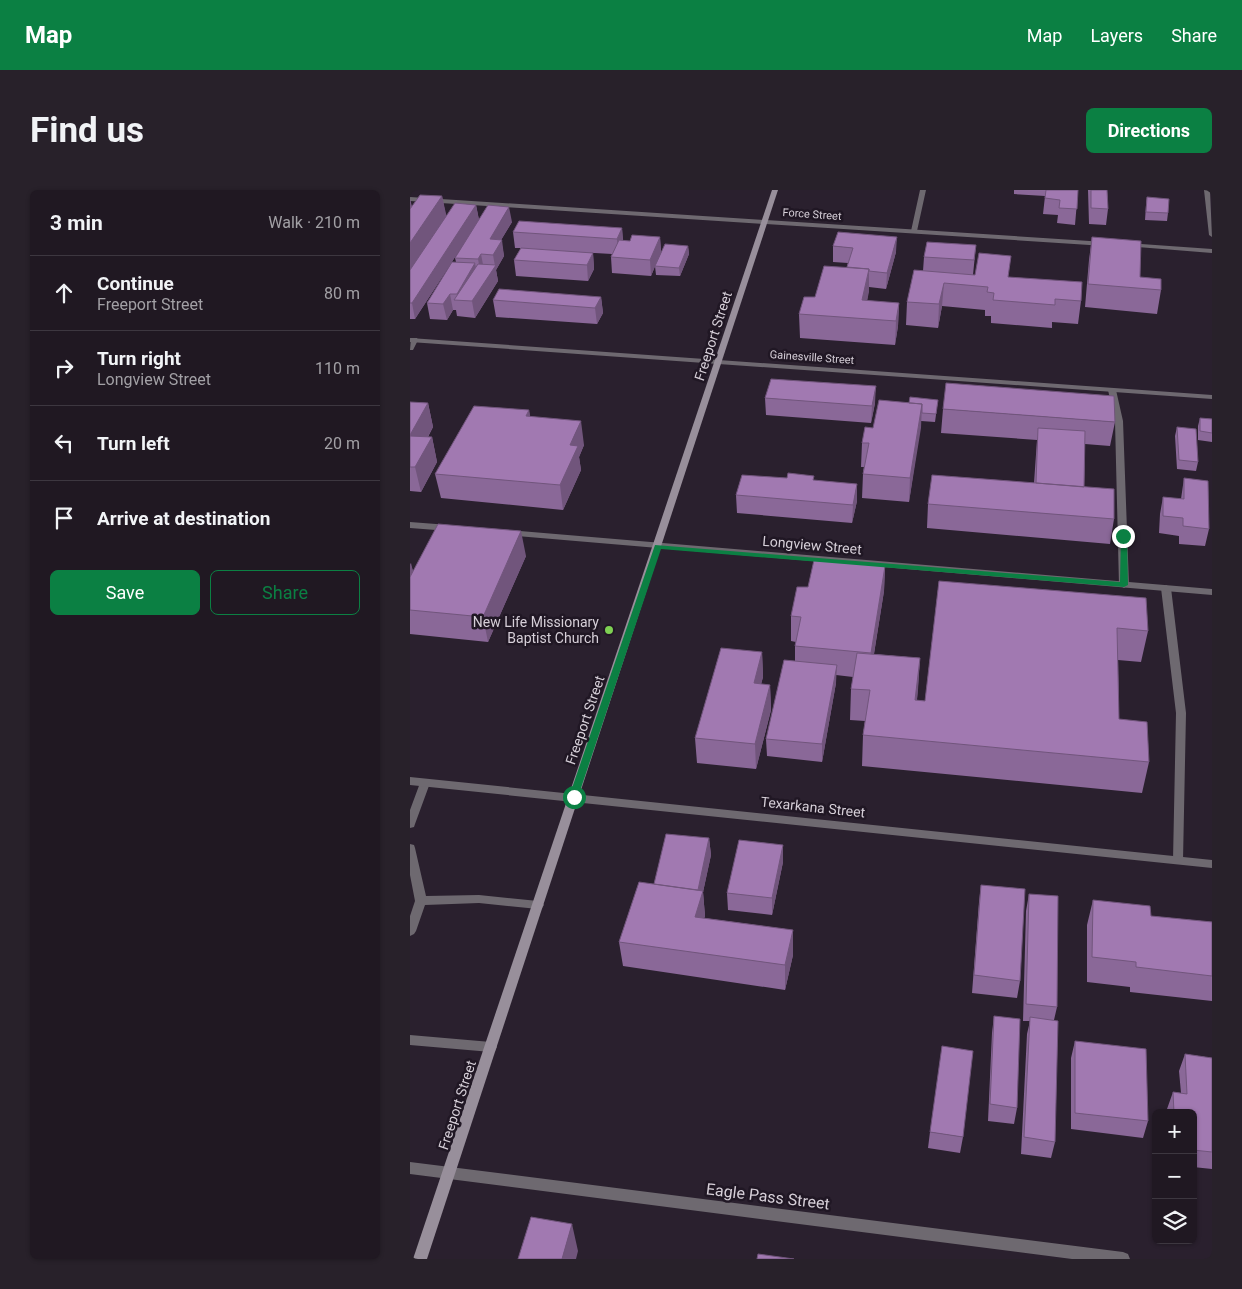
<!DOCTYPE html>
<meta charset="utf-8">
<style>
:root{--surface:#201822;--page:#28212a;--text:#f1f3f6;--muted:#a2a0a5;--line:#3d3740;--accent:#0b8043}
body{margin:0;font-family:Roboto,sans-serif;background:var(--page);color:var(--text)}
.controls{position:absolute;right:15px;bottom:15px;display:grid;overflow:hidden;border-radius:8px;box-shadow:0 1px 4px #0004}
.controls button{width:45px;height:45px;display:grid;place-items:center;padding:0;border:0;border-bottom:1px solid var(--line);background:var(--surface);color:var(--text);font:25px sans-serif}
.stop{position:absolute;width:15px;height:15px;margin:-11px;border:4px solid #0b8043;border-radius:50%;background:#fff}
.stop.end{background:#0b8043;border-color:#fff;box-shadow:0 1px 5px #0008}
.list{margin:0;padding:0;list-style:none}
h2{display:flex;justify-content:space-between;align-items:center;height:65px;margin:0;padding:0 20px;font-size:21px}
h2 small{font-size:16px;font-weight:400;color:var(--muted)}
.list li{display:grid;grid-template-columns:32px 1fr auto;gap:15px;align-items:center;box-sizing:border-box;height:75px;padding:0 20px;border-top:1px solid var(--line)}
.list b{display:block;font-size:19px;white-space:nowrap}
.list p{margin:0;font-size:16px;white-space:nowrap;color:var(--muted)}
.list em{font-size:16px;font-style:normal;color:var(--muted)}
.actions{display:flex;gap:10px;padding:15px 20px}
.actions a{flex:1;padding:11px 0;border:1px solid var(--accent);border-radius:8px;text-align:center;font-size:18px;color:var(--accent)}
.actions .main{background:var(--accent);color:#fff}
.icon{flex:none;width:28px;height:28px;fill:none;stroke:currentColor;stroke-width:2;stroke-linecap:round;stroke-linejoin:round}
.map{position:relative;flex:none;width:802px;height:1069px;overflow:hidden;border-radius:8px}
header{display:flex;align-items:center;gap:30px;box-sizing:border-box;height:70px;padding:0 25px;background:var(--accent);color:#fff}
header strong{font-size:24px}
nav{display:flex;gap:28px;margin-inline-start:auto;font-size:18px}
.intro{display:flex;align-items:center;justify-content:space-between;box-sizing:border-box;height:120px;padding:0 30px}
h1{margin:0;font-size:35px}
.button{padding:12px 22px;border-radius:8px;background:var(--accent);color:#fff;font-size:18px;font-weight:700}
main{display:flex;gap:30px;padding:0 30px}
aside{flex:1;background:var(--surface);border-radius:8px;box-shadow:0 1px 4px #0004}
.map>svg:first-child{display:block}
</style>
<header>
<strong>Map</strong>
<nav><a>Map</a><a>Layers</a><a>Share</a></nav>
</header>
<div class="intro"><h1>Find us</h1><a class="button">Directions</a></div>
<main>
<aside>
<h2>3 min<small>Walk · 210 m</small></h2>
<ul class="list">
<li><svg class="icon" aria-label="ahead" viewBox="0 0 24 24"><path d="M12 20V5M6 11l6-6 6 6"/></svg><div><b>Continue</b><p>Freeport Street</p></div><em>80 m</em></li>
<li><svg class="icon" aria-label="right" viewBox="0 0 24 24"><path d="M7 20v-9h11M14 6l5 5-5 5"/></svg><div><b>Turn right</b><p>Longview Street</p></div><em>110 m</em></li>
<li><svg class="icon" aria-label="left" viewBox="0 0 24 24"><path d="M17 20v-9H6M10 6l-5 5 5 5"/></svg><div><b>Turn left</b></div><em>20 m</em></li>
<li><svg class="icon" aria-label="arrive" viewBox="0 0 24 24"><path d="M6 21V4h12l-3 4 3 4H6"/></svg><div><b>Arrive at destination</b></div></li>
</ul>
<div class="actions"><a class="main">Save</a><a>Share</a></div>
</aside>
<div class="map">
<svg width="802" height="1069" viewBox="0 0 802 1069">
<rect width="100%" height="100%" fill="#2a202e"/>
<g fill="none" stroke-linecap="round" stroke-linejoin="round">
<!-- service -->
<path fill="#6e6970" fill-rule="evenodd" d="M510,0H516L507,41L504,43L501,41Z
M794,0H800L802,47L799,45Z
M1,148H7L8,150L3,160H0Z
M699,198H702L706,200L713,231L719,395L714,398L709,395L705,231L698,200Z
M756,395L761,398L776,523L773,670L772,673H764L763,670L766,523L751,398Z
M15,589L19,590L20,593L5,634L4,637L0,638V620L10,593L11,590Z
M0,654L4,655L5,658L16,706L69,705L128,711L132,712L134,715L132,718L128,719L69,713L15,715L6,741L4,744L0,746V726L5,711L0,685Z
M0,845L81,852L85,853L87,857L85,861L81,862L0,855Z"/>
<!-- minor -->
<path fill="#6e6970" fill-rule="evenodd" d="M0,7L695,52L698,54L695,56L0,11Z
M717,53L802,59V63L715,56V54Z
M0,148L802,205V209L0,152Z
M0,332L39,335L43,338L39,341L0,338Z
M98,340L802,399V405L95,345L94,343L95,341Z
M0,587L802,670V678L0,595Z
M0,972L713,1062L718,1064L720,1069H662L0,984Z"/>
<!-- secondary -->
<path fill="#988f9b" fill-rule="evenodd" d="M362,0H368L17,1069H3Z"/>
</g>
<!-- wall -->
<path fill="#8a6898" d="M604,0H668L665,35L647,33L648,25L633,24L635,6L604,4Z
M678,0H697L698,19L696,35L679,34Z
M32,6L36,27L66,15L69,30L102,32L91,50L94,66L86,80L88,91L65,128L47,126L46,120H43L37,130L20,129L17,113L46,72L45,68L65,36L5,129H0V9L2,17Z
M737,7L758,23L757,31L735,30L736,15Z
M212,38L213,51H220L250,47L251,62L241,86L202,83L201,67L202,64L133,60L183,63L184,79L178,91L106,86L104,70L111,58H105L103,42Z
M682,47L730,87L751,100L747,124L675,117L679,70Z
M566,55L563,85L599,87L671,111L668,134L642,132V138L581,133V126H575V120L532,116L528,138L496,135L497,112L513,81L514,67Z
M278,56L279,64L270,86L246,85L245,76Z
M423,56L486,62L476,99L459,97L457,111L489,113L488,136L485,155L390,148L389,124L405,107L437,77L438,73L423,72Z
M191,107L193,123L187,134L86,127L83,110Z
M355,208L465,213L461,233L356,225Z
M528,210L525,232L511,231L499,312L452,308L453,284L454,277H451L452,253L463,238L499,213Z
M0,212L18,213L23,237L18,247H22L27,272L11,302L0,301Z
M533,219L705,232L700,256L675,254L674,297L704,329L700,354L517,338L518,314L624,293L627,250L531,243Z
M119,220L120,227L174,255L169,267L171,280L153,320L31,308L25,284Z
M790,228L802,229V252L788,250V236Z
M767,237L788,272L786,281L767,279L765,246Z
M774,288L799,339L795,356L769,354V346L749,343L750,324L753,307L771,309Z
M404,290L447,311L442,333L327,323L326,305Z
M116,366L78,452L0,444V373L3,381Z
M475,376L474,401L464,464L510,468L507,510L515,511L529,391L738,441L731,472L708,470L709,529L739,572L732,603L452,576L453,545L455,531L440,530L441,499L443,487L426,485V493L412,572L357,566L356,549L385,471V456L386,452L381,451V426L398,397Z
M352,462L353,487L351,494L360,495L361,520L346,579L287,573L285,548Z
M299,648L301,665L293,702L295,726L294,728L383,740V765L375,800L213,776L209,752L244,694Z
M373,655V672L362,725L318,720L317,703Z
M571,695L610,791L607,808L562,803L569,712Z
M619,704L647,817L644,830L645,952L641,968L611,964L617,844L620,831H613L616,721Z
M683,710L741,726L802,732V811L720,802V797L677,792V735Z
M584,826L607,918L604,934L578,931L582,843Z
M665,851L738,931L733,948L661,939V868Z
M775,864L802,868V979L783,977V923H758L757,919L763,902L771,903L769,881Z
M520,942L553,947L550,963L518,958Z"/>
<!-- shaded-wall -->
<path fill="#71557c" d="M32,6L37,28L0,83V53Z
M0,9L3,26L0,31Z
M66,15L69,30L5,129L2,113Z
M99,17L102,32L82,65L80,49Z
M212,38L213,54L208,65L207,49Z
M250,47L251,62L241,86L240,70Z
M487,47L486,62L476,99L477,83Z
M92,50L94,66L86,80L88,91L65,128L62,111L85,76L83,65Z
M278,56L279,64L270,86L269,78Z
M183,63L184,79L178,91L177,75Z
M71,64L74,80L71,85L68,69Z
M65,73L68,89L48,110L47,104Z
M459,79V102L453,129L452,110Z
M534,93L532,116L528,138L529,114Z
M40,104L43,120L37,130L33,114Z
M191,107L193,123L187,134L185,118Z
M489,113L488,136L485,155L486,131Z
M466,196L465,213L461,233L462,216Z
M18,213L23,237L5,270L0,245Z
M512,214L511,238L499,312L500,288Z
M119,220L123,245L116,226Z
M171,231L174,255L169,267L171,280L153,320L150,295L160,255Z
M22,247L27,272L11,302L5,277Z
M447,294V311L442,333L443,315Z
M111,341L116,366L78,452L73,427Z
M1,373L7,398L0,412V375Z
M475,376L474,401L460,488L461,463Z
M352,462L353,487L345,518L344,493Z
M510,468L508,500L503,542L505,510Z
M427,475L426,493L412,572V554Z
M360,495L361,520L346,579L345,554Z
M299,648L301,665L293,702L295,726L288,751L285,727L288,700Z
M373,655V672L362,725V708Z
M383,740V765L375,800V775Z
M162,1034L168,1061L166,1069H152Z"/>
<!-- building -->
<path fill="#a179b1" stroke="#71557c" d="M636,0H668L667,19L649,18L650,10L635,8Z
M681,0H697L698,19L681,18Z
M10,5L32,6L0,53V19Z
M737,7L759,9L758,23L736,22Z
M45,13L66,15L2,113H0V80Z
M78,15L99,17L80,49L92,50L83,65L71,64L68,69L45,68Z
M109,31L212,38L207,49L103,42Z
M428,42L487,47L477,83L459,81V79L437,77L443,58L423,56Z
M222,45L250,47L240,70L201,67L209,50L220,51Z
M682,47L731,51L730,87L751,89V100L678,94Z
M517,52L566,55L564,70L514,67Z
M255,54L278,56L269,78L245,76Z
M111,58L183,63L177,75L104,70Z
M569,63L601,66L598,87L672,92L671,111L645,109V115L583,110L584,103L577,102L578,97L534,93L529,114L497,112L504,80L565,85Z
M42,72L65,73L47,104H40L33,114L17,113Z
M68,74L86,75L62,111L44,110Z
M414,76L459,79L452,110L489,113L486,131L389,124L394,107H405Z
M89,99L191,107L185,118L83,110Z
M361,189L466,196L462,216L355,208Z
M536,193L704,206L705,232L533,219Z
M500,207L528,210L526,224L512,223V214L499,213Z
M469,210L512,214L500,288L453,284L459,253H452L455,237L463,238Z
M0,212L18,213L0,245Z
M64,216L119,220L116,226L171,231L160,255L168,256L150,295L25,284Z
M790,228L802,229V243L790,241Z
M767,237L786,239L788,272L769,270Z
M628,238L675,241L674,297L626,293Z
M0,246L22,247L5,277H0Z
M378,283L404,286L403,290L447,294L443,315L326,305L332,285L377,288Z
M522,285L704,299V329L518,314Z
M774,288L798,291L799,339L773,336V328L753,326V307L774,309Z
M28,334L111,341L73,427L0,420V387Z
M404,370L475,376L461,463L385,456L391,427L381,426L387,397H398Z
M529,391L736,408L738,441L707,438L709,529L737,532L739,572L453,545L460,500L441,499L447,463L510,468L505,510L515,511Z
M311,458L352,462L344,493L360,495L345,554L285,548Z
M374,470L427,475L412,554L356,549Z
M256,644L299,648L288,700L244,694Z
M329,650L373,655L362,708L317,703Z
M229,692L293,701L285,727L383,740L375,775L209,752Z
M571,695L615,699L610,791L564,785Z
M619,704L648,706L647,817L616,814Z
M683,710L740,716L741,726L802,732V786L726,777V772L682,767Z
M584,826L610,829L607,918L580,914Z
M620,827L648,831L645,952L614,947Z
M665,851L736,859L738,931L665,923Z
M532,856L563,861L553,947L520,942Z
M775,864L802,868V962L783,960V923H764L763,902L777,904Z
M121,1027L162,1034L152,1069H108Z
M348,1064L384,1069H347Z"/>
<!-- route -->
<path fill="#0b8043" d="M711,345L717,346L718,395L714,397L251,359L168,607L164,611L159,607L245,355L710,392Z"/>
<!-- markers -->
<circle fill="#7ed053" stroke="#201724" stroke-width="2" cx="199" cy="440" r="5"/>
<g text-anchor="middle" stroke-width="5" stroke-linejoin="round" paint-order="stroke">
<!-- far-street labels -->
<g font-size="11" fill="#d6cfd8" stroke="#201724">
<text transform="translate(402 24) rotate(4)" y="4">Force Street</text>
<text transform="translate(402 167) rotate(4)" y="4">Gainesville Street</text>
</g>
<!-- street labels -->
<g font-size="14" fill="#d6cfd8" stroke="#201724">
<text transform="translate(303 146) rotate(-72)" y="5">Freeport Street</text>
<text transform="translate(402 355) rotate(5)" y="5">Longview Street</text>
<text transform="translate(175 530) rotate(-71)" y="5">Freeport Street</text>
<text transform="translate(403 617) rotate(6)" y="5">Texarkana Street</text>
<text transform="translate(47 915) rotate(-72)" y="5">Freeport Street</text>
</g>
<!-- poi labels -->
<g font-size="14" fill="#d6cfd8" stroke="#201724" text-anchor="end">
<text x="189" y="437">New Life Missionary<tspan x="189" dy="16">Baptist Church</tspan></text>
</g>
<!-- near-street labels -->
<g font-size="16" fill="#d6cfd8" stroke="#201724">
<text transform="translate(358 1006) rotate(7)" y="6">Eagle Pass Street</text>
</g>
</g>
</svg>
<div class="controls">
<button>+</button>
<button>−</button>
<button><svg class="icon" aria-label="layers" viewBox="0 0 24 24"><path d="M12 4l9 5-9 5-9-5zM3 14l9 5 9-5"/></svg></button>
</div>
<div class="stop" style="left:164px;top:607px"></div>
<div class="stop end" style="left:713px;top:346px"></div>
</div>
</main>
